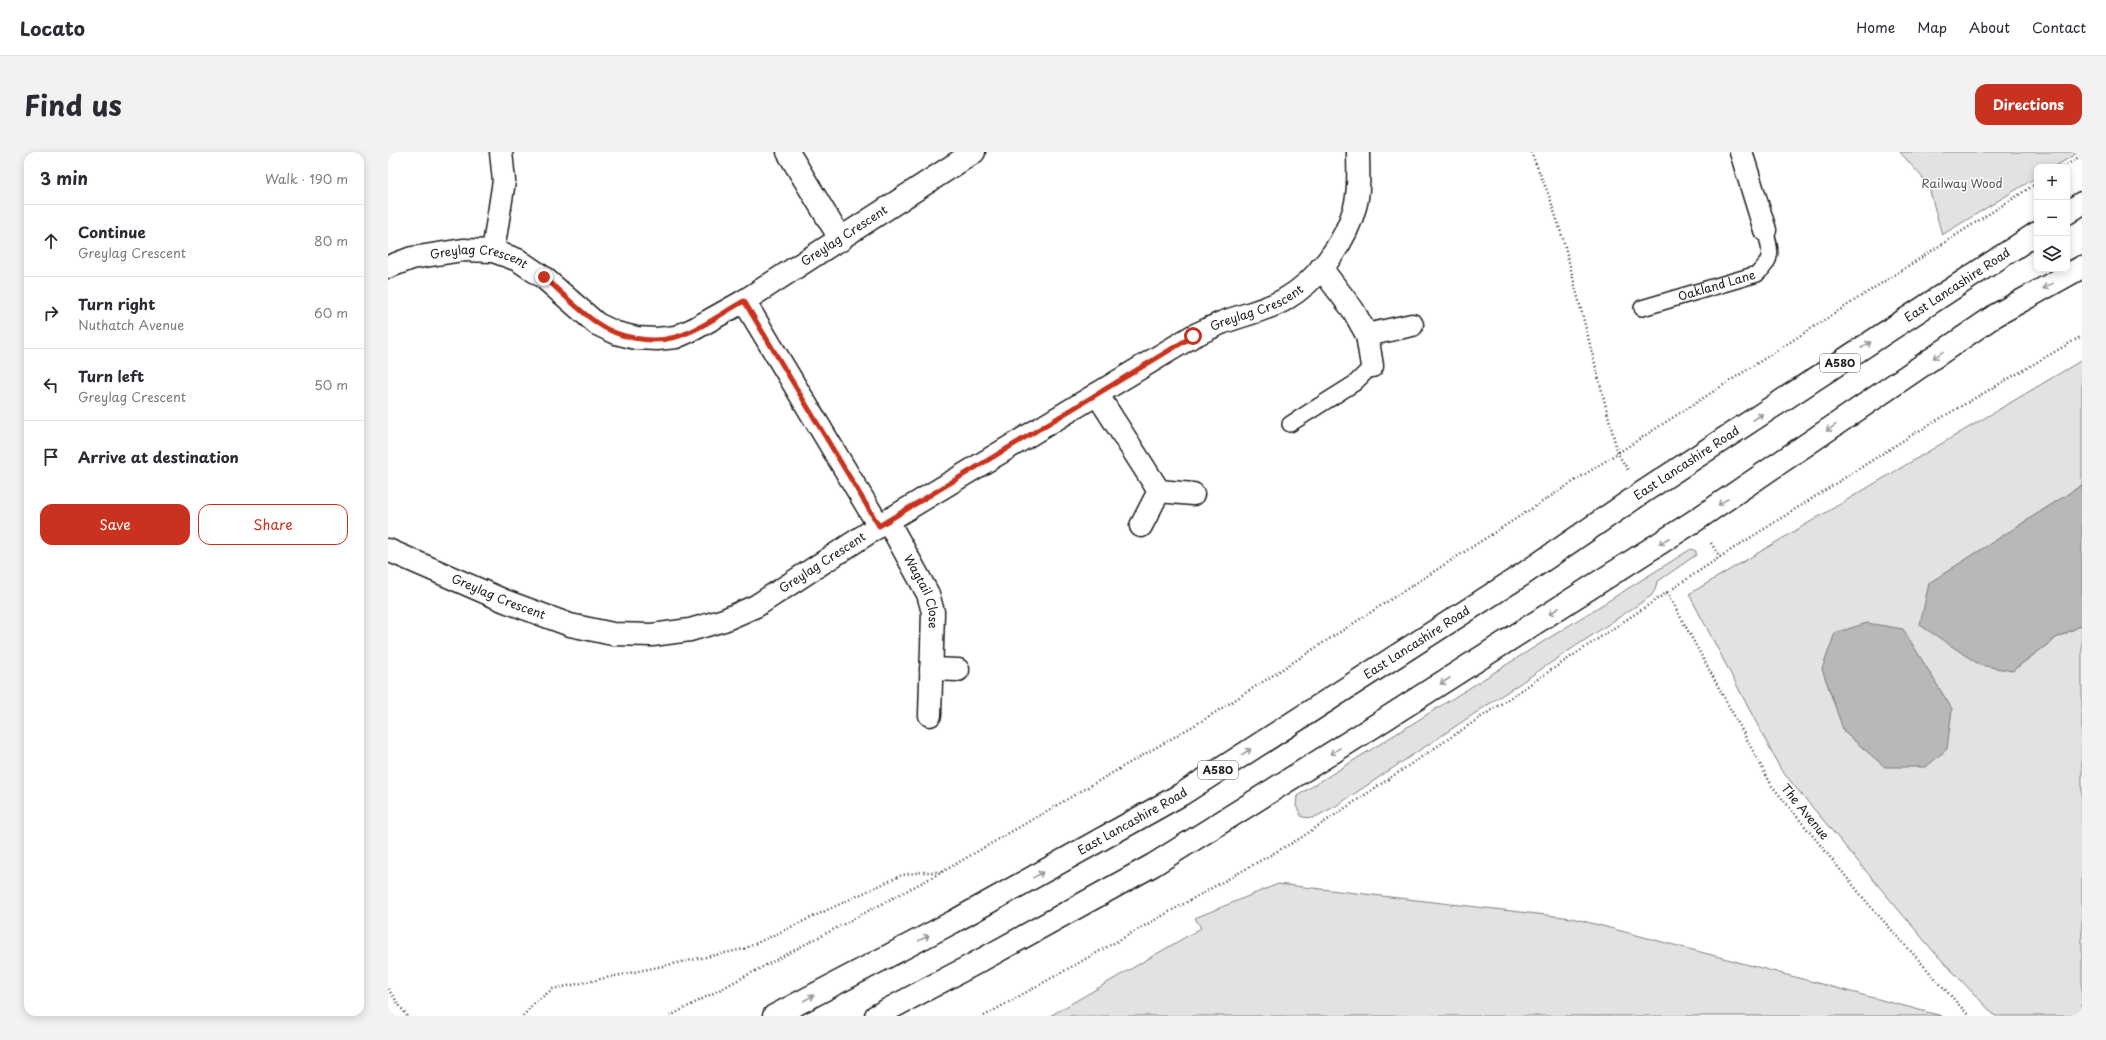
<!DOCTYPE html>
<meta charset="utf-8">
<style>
:root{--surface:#fff;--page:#f2f2f3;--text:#2b2b33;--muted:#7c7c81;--line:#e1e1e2;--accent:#c8321e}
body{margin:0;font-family:"Playpen Sans",sans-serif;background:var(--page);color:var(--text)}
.controls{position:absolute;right:12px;top:12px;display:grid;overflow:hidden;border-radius:8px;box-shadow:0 2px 10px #0003}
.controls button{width:36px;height:36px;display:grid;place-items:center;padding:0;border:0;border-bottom:1px solid var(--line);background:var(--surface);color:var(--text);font:20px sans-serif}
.stop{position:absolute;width:12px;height:12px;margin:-9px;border:3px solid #c8321e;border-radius:50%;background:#fff}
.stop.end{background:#c8321e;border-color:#fff;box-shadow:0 1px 4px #0008}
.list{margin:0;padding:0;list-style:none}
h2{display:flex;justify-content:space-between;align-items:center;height:52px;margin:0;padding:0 16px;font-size:17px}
h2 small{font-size:13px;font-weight:400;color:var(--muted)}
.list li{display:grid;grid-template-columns:26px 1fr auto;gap:12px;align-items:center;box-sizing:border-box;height:72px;padding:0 16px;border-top:1px solid var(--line)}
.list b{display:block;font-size:15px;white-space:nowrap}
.list p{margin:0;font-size:13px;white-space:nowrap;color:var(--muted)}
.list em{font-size:13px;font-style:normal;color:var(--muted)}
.actions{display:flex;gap:8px;padding:12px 16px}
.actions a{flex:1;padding:9px 0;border:1px solid var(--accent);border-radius:12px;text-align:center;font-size:14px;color:var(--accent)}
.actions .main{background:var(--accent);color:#fff}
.icon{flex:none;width:22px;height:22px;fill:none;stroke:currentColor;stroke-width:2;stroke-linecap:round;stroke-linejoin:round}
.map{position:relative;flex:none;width:1694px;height:864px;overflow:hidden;border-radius:12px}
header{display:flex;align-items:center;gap:24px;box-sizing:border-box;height:56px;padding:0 20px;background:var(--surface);border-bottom:1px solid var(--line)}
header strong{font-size:19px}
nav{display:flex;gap:22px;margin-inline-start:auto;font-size:14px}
.intro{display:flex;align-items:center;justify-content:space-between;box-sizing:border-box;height:96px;padding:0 24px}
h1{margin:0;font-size:28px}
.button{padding:10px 18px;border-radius:12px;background:var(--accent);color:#fff;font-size:14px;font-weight:700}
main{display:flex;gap:24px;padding:0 24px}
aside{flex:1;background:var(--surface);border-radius:12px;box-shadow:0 2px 10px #0003}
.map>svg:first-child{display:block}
</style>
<header>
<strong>Locato</strong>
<nav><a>Home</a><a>Map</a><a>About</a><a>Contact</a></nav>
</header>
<div class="intro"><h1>Find us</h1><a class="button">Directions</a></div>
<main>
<aside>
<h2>3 min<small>Walk · 190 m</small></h2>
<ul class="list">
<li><svg class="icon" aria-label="ahead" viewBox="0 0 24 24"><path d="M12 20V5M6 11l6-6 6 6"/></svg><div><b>Continue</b><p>Greylag Crescent</p></div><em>80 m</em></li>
<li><svg class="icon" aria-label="right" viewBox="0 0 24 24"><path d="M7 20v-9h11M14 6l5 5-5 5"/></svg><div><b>Turn right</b><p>Nuthatch Avenue</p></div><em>60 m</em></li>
<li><svg class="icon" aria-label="left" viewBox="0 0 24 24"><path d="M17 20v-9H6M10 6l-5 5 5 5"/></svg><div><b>Turn left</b><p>Greylag Crescent</p></div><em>50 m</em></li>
<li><svg class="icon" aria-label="arrive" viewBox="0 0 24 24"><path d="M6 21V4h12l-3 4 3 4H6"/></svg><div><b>Arrive at destination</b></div></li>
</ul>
<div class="actions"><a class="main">Save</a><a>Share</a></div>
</aside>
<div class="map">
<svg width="1694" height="864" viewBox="0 0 1694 864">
<rect width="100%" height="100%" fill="#fff"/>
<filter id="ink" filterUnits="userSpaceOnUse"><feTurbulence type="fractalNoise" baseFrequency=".025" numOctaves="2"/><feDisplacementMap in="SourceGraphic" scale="8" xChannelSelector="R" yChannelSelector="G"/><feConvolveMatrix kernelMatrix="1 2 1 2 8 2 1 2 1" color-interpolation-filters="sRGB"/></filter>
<g filter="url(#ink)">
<!-- green -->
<path fill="#e2e2e2" stroke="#7f7f7f" d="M1512,0H1691L1666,15H1649V25L1554,83L1540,32Z
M1694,208V333L1542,431L1624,519L1668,486L1694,473V864H1607L1546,800L1393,618L1301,442Z
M1303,397L1308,399V403L1269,430L1267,438L1263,444L948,654L925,666L914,665L908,654L909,644Z
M890,732L1184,766L1554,864H662L813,776L807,766Z"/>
<!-- water -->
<path fill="#b8b8b8" stroke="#7a7a7a" d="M1694,333V473L1668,486L1624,519L1592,513L1532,473L1541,431Z
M1479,471L1515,477L1564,557L1559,597L1538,615H1497L1456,580L1434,517L1447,481Z"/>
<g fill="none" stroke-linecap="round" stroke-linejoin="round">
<defs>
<g id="lane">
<path id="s1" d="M1254,156L1369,122C1386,107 1383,98 1377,78"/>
<path d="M902,272L967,231L984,214"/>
</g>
<g id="street">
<path d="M400,0L453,88"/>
<path d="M1353,0L1377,78"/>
<path d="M105,99L116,29L113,0"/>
<path id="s2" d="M0,115L24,106L75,98L105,99L130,108L155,125L209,172L228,181L248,186L269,187L288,185L306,177L356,149L586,0"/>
<path d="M933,116L965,158L979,183L984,214"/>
<path d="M356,149L491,374"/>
<path d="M979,183L1024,173"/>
<path d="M709,242L771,339L753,374"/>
<path d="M771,339L805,342"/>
<path id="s3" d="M500,369L540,442L545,460L542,563"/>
<path id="s4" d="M0,398L117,449L182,473L225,482L264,483L302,478L336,468L368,454L491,374L805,184C814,180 824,175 833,171C854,163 876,159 896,148C929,129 957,92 967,55C972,38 970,17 970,0"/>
<path d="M543,517L570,518"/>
</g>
<g id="highway">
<path d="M1679,61L1694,51"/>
<path id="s5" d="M386,864L565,770L794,642L1134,423L1255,340L1649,81"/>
<path d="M488,864L588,811L765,713L977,580L1308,368L1608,163L1694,115"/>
</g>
</defs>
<!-- lane casing -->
<use href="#lane" stroke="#1c1c1c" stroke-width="18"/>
<!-- street casing -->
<use href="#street" stroke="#1c1c1c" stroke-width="25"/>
<!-- highway casing -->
<use href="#highway" stroke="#1c1c1c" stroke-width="25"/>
<!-- path -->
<path stroke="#1c1c1c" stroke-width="2.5" stroke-dasharray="1 3" stroke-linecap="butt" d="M1143,0L1162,46L1175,87L1230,302L1240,318
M1675,15L1694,3
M1323,391L1332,405
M1279,440L1384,634L1482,754L1581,864
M0,837L19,864
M135,864L146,851L165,837L356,797L514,723L534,720H553
M282,864L554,720L817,567L1649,31
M596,864L911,687L1332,405L1527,281L1694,184"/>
<!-- lane -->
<use href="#lane" stroke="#fff" stroke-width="15"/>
<!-- street -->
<use href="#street" stroke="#fff" stroke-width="22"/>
<!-- highway -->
<use href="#highway" stroke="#fff" stroke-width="22"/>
</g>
<!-- one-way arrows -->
<defs><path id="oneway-shaft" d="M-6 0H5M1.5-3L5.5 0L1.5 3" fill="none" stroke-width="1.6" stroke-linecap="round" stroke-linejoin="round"/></defs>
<g stroke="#999">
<use href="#oneway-shaft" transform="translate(1660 134) rotate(151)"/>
<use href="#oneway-shaft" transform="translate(1478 193) rotate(-33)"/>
<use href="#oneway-shaft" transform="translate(1550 203) rotate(146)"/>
<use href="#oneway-shaft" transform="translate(1370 265) rotate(-33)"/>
<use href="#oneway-shaft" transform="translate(1443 276) rotate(146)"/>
<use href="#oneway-shaft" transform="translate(1335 350) rotate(146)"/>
<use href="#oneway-shaft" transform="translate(1276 389) rotate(147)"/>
<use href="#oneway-shaft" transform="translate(1166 459) rotate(147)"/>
<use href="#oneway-shaft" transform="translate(1057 529) rotate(147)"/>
<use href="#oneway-shaft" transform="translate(947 599) rotate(148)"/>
<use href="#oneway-shaft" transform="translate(858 600) rotate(-33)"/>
<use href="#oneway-shaft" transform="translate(650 723) rotate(-29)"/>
<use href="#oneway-shaft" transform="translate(536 786) rotate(-28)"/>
<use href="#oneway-shaft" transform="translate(421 846) rotate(-28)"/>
</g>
</g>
<g fill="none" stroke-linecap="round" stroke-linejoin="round" filter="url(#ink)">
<!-- route -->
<path stroke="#c8321e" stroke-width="5" d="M156,125C173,140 190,158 209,171C230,186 263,192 288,185C312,178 334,161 356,149L491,374L805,184"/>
</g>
<g text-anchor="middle" stroke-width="3" stroke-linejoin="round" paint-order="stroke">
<!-- shield labels -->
<g fill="#fff" stroke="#606060" stroke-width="1">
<rect x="1432" y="202" width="40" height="18" rx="3"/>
<rect x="810" y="609" width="40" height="18" rx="3"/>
</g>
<g font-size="11" font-weight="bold" fill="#1c1c1c">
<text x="1452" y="215">A580</text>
<text x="830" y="622">A580</text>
</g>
<!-- park labels -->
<g font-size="12" fill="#575757" stroke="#fff">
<text x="1574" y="36">Railway Wood</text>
</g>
<!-- street labels -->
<g font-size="12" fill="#1c1c1c" stroke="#fff">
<text dy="4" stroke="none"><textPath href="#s2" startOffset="514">Greylag Crescent</textPath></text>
<text dy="4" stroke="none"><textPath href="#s2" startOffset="94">Greylag Crescent</textPath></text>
<text dy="4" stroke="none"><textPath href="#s5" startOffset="1392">East Lancashire Road</textPath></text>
<text dy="4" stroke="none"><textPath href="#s1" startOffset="78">Oakland Lane</textPath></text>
<text dy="4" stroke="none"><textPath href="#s4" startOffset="972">Greylag Crescent</textPath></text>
<text dy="4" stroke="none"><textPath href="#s5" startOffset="1068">East Lancashire Road</textPath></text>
<text dy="4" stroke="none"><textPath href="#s4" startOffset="468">Greylag Crescent</textPath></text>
<text dy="4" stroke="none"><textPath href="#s3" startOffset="79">Wagtail Close</textPath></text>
<text dy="4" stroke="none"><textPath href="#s4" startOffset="120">Greylag Crescent</textPath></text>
<text dy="4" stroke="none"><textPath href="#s5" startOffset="744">East Lancashire Road</textPath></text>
<text transform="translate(1417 660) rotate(51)" y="4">The Avenue</text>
<text dy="4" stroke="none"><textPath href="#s5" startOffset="408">East Lancashire Road</textPath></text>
</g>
</g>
</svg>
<div class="controls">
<button>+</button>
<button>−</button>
<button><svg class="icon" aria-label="layers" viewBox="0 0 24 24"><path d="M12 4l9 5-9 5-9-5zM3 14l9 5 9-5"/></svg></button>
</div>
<div class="stop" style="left:805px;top:184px"></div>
<div class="stop end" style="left:156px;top:125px"></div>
</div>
</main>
